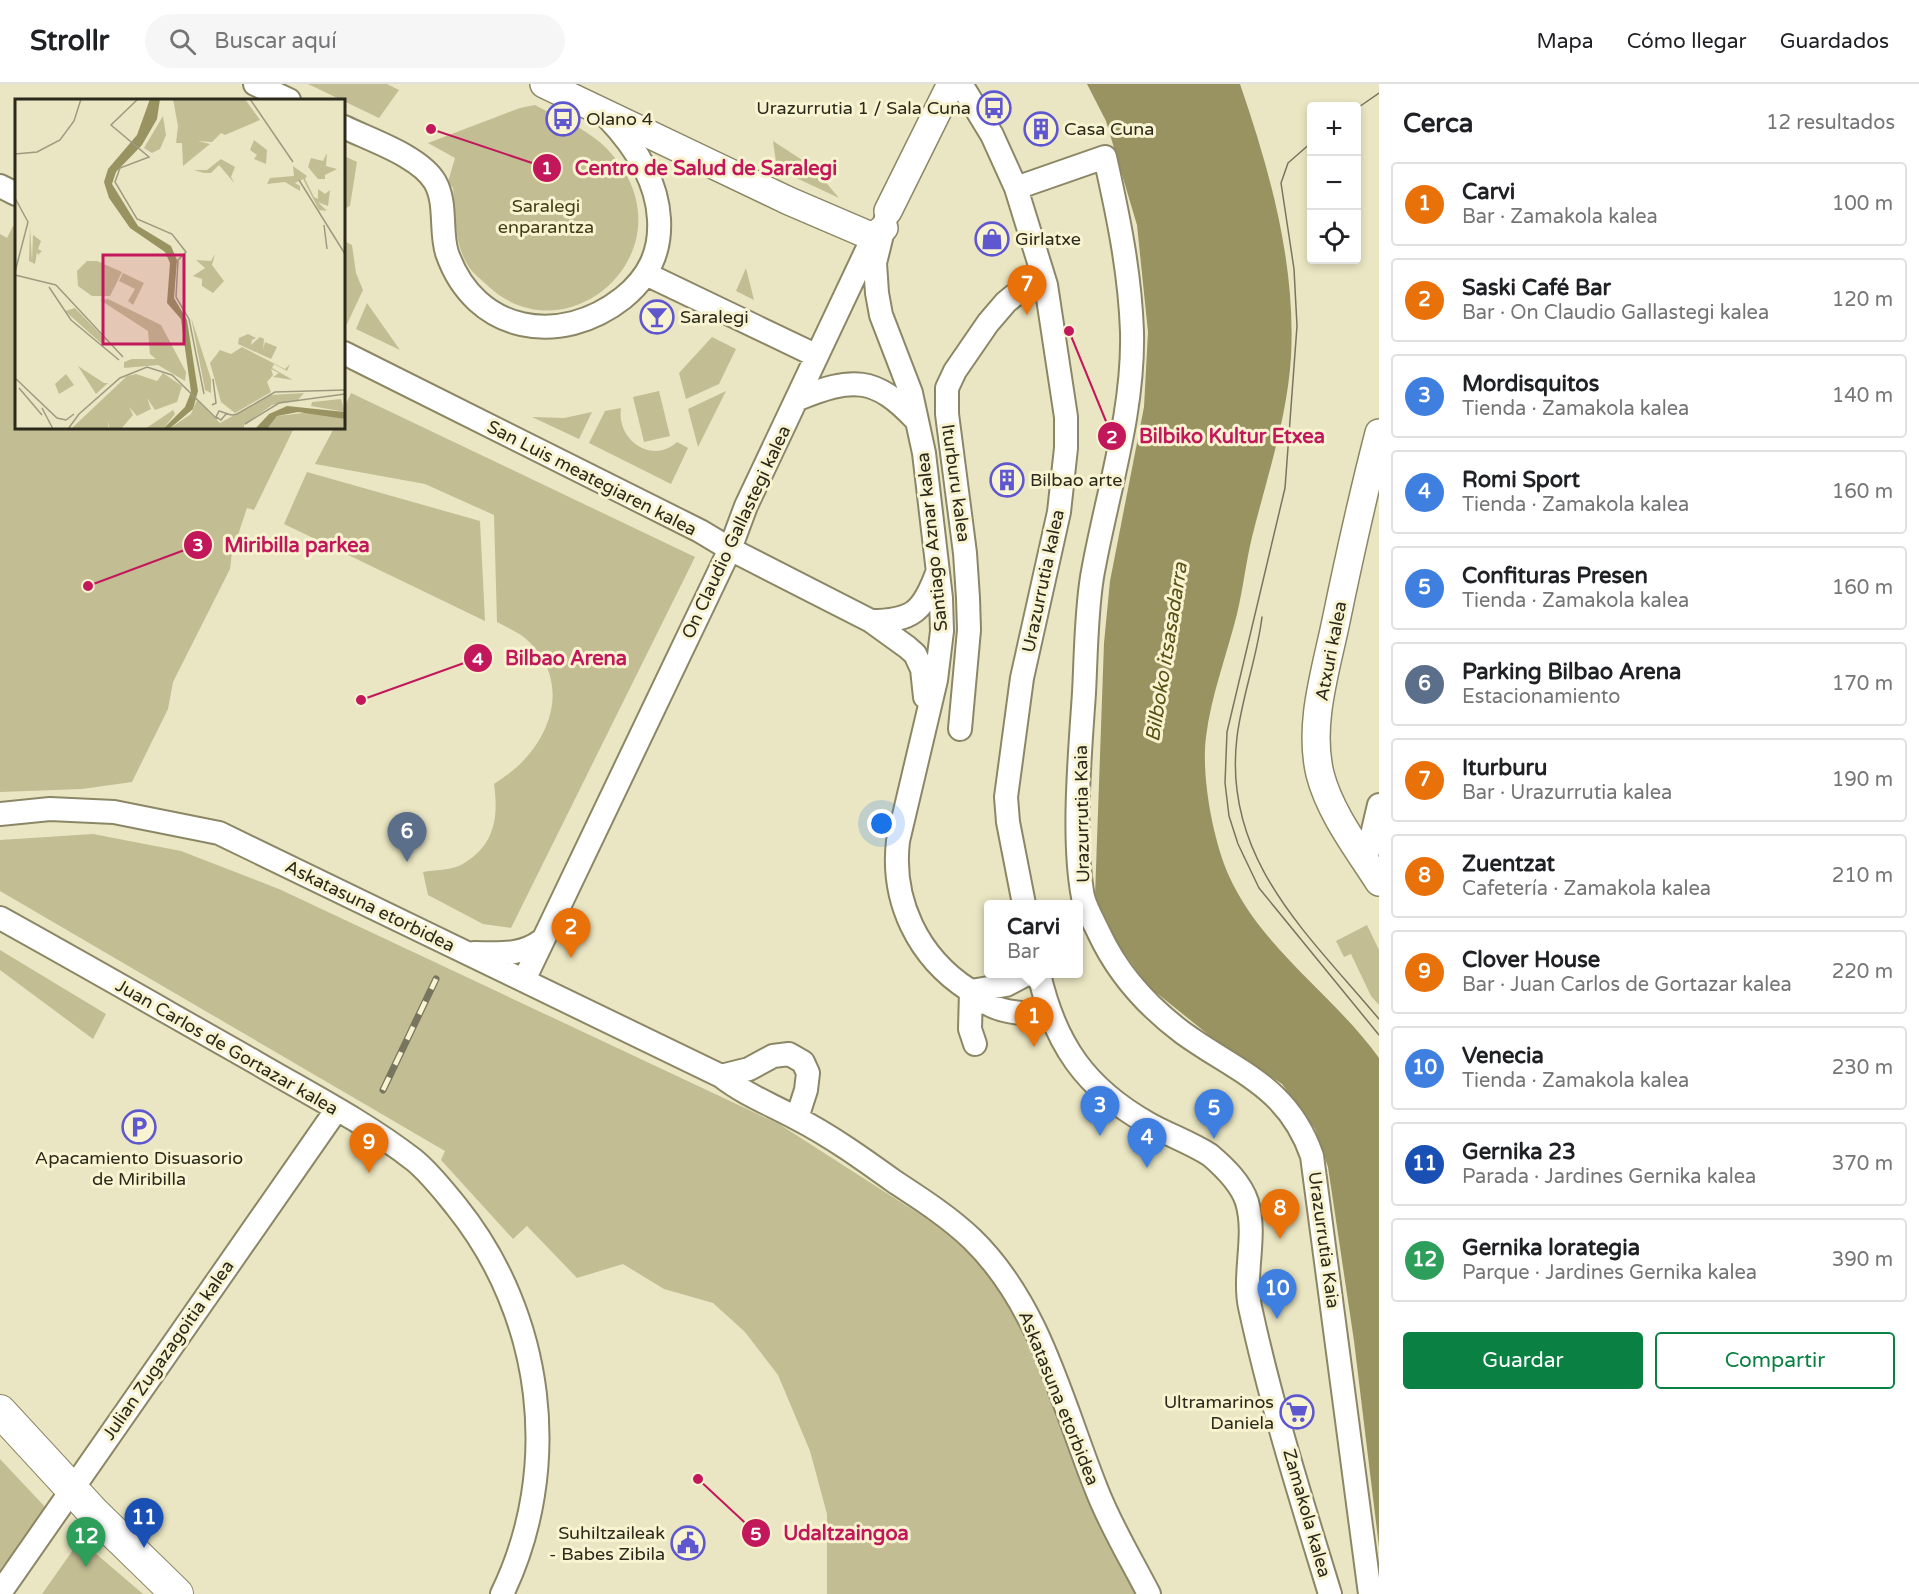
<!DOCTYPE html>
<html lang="es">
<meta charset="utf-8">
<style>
:root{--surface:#fff;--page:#f6f6f6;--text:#202124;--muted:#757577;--line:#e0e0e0;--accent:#0b8043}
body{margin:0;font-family:"Varela Round",sans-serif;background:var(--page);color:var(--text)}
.controls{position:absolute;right:18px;top:18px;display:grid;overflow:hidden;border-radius:6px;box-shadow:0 3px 9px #0003}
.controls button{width:54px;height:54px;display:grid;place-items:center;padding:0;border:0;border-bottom:2px solid var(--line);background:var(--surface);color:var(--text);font:30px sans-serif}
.you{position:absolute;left:882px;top:740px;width:21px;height:21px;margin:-15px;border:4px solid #fff;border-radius:50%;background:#1a73e8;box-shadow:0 0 0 9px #1a73e833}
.badge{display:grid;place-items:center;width:39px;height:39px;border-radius:50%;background:var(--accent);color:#fff;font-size:20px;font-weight:700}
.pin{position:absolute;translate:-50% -50px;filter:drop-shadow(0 2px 3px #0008)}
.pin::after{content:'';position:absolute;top:32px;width:21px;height:18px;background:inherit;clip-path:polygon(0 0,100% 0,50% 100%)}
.popup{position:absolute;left:984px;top:816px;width:99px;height:78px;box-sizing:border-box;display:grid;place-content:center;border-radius:6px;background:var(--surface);filter:drop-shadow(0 2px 4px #0005);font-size:20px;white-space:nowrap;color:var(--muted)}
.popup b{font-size:22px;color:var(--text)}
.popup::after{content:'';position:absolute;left:50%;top:100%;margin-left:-12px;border:12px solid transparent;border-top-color:var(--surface)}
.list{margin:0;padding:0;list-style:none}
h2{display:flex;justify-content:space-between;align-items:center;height:78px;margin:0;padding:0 24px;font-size:26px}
h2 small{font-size:20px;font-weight:400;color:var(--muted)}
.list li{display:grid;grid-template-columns:39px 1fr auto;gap:18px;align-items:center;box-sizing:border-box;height:84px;margin:0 12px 12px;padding:0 12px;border:2px solid var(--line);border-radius:6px}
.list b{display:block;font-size:22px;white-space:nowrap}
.list p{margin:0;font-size:20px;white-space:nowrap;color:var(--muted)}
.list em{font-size:20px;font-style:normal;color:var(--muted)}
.actions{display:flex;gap:12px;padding:18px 24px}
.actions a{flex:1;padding:14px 0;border:2px solid var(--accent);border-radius:6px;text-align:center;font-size:21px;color:var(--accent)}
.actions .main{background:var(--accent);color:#fff}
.icon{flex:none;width:33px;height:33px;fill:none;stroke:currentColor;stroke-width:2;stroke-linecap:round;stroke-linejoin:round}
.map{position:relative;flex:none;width:1379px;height:1510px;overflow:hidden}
header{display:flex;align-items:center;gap:36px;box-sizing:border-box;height:84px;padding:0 30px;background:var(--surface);border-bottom:2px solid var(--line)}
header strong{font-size:28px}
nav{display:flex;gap:33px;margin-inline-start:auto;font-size:21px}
.search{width:420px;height:54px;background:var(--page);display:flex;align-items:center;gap:15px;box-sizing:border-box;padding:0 21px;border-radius:33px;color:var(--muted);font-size:22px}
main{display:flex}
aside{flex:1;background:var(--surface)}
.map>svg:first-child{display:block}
</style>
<header>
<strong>Strollr</strong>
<div class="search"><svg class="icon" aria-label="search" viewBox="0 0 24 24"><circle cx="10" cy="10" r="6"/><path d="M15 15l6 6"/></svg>Buscar aquí</div>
<nav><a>Mapa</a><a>Cómo llegar</a><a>Guardados</a></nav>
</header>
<main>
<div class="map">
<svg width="1379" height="1510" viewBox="0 0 1379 1510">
<rect width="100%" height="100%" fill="#eae6c3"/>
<!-- green -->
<path fill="#c2bd93" d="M308,0H387L399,6L379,34Z
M535,21C557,33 583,43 602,60C702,155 573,279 489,203C482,196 472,189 467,180C454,158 455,129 453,104L448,98L455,74L428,59L520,24Z
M773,57L813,83L839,114L777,85Z
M344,72L357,78L350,122L344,125Z
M13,142L16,144V344H294L254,426L247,424L232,469L230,485L173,598L168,625L132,698L82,705L0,708V150L7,154Z
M344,157L352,161L356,189L363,206L347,240L344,238Z
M746,184L754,216L736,207Z
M367,219L400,266L356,245Z
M712,253L736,265L719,300L686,315L679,289Z
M659,307L670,352L644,358L633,313Z
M726,307L698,363L688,325Z
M351,309L695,473L511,844L483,840L428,811L423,788C434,786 451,786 461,781C494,763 499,735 494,700C504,693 515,686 523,677C558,640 566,590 525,554C518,548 506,543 497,538L494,431L425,400L315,380L334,344H344V324Z
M621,324C616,356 652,381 677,358L688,364L671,400L589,359L605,327Z
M592,328L579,355L532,333L564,334Z
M307,388L480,437L485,537L284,440Z
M93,750L181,767L279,805L779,1040L941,1144L998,1195L1137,1510H827V1430L810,1367L778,1291L745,1248L713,1219L664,1205L623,1180L577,1194L527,1142L513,1155L441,1076L445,1067L0,807V756Z
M1367,841L1379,866V921L1371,912L1351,870L1344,873L1336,857Z
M0,866L106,930L93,955L0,886Z
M0,1375L47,1425L0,1486Z
M80,1456L143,1510H42Z"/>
<!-- water -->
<path fill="#999261" d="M1087,0H1240C1270,87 1296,180 1291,273C1287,335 1267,393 1252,453C1246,478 1243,505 1237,530C1227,570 1211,612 1206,653C1201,692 1213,756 1229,792C1262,865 1333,910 1379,974V1463L1354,1257L1328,1083L1315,1045L1282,1000L1210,952L1148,902L1118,860L1095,812L1104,559L1110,497L1144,323L1148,248L1137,141L1106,37Z"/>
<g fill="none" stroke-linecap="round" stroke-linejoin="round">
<defs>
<path id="minor" d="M255,0L289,16
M961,0L992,51L1016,104L1046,201L1066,333V364L1059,428L1022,594L1006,713L1008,738L1024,820
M344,43C370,56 420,72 435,98C447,119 440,147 447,169C475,250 561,263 623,214C649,193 661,168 659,135C657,96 633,60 607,33
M0,102L16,110
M1016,104L1105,73C1118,131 1130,188 1132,248C1134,331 1106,412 1092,493C1086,531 1086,571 1084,609C1080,669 1072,755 1083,813C1086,825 1094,838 1099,849C1118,890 1147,922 1183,949C1237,988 1288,1002 1312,1072L1370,1510
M886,134L875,179L877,209L881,231L911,309L924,369L941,514L942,547L936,596L898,757C891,817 918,873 969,906C976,910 981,917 988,920C1006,930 1031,930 1051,930
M646,190L815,271
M344,269L700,447L730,465L871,537L907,563L915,570L922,585L925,613
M798,315C852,293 875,292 916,336
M871,537C913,537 923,527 937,489
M960,645L969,546L968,514L965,469L947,330V304L955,287L988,239L1006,218L1042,189
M0,730L50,725L114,728L219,749L721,992C744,1010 770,1020 796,1034C831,1052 863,1075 895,1098C921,1115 949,1133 972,1155C1040,1221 1062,1319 1096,1404C1110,1441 1131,1475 1149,1510
M1366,776L1379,721
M0,834C85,881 170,930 255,978C308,1009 365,1038 414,1076C430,1089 443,1106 456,1122C544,1231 563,1384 502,1510
M474,869C498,869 521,872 541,857
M1039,890C1055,960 1085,1004 1149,1040C1169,1051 1191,1059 1210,1071C1224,1083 1241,1099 1247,1118C1257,1152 1243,1189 1250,1223C1271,1320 1301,1415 1330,1510
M524,896L730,465L746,422L874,151
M971,907L1006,901L1027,890
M971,907L970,945L975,960
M721,992L749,985L773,972L789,970L803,978L808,989L806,1006L797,1034
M0,1509L337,1025"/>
<path id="tertiary" d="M544,0L789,117L873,153L884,144
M888,127L951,0
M1379,349C1363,411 1349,474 1336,537C1326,586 1308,640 1320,690C1330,729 1358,765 1379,798"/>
<path id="secondary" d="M0,1327L94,1429L177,1510"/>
</defs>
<!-- minor casing -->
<use href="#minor" stroke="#8b8766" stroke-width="26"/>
<!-- tertiary casing -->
<use href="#tertiary" stroke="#8b8766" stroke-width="30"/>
<!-- secondary casing -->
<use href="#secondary" stroke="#8b8766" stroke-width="34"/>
<!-- minor -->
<use href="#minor" stroke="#fff" stroke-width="22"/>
<!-- tertiary -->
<use href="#tertiary" stroke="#fff" stroke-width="27"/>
<!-- secondary -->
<use href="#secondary" stroke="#fff" stroke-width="32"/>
<!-- tram -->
<path stroke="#77755e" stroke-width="1.5" d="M1356,25L1379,9
M1312,58L1288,79L1281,99L1294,185L1297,242L1285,404L1227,648L1225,699L1229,732L1238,760L1259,804L1379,951
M1262,533C1257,574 1242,612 1237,653C1222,775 1308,850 1379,935"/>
<defs>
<path id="rail" d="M383,1006L436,895"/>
</defs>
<!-- rail casing -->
<use href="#rail" stroke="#77755e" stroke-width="7"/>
<!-- rail -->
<use href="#rail" stroke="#f8f3d0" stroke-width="4.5" stroke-dasharray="14" stroke-linecap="butt"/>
</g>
<!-- icons -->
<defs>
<symbol id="bus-ring" viewBox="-11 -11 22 22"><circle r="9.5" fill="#f8f3d0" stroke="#5f57d0" stroke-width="1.5"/><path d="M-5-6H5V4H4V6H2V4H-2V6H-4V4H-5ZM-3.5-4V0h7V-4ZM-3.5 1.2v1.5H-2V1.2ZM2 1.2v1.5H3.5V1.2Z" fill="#5f57d0"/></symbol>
<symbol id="building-ring" viewBox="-11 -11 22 22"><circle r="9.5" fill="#f8f3d0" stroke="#5f57d0" stroke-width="1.5"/><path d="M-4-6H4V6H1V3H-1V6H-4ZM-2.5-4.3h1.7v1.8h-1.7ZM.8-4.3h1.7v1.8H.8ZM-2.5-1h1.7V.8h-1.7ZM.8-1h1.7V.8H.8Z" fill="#5f57d0"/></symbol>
<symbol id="shop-ring" viewBox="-11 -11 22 22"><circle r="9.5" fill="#f8f3d0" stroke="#5f57d0" stroke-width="1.5"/><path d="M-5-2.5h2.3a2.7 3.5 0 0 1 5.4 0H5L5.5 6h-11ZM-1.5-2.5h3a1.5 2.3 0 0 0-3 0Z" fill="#5f57d0"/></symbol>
<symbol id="bar-ring" viewBox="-11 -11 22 22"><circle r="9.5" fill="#f8f3d0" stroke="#5f57d0" stroke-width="1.5"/><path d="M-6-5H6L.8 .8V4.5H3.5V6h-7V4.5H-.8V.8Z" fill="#5f57d0"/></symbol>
<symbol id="parking-ring" viewBox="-11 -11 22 22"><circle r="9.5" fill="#f8f3d0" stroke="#5f57d0" stroke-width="1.5"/><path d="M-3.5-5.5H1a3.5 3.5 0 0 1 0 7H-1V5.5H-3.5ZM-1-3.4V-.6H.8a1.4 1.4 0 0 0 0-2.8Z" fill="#5f57d0"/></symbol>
<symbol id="supermarket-ring" viewBox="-11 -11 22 22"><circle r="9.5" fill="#f8f3d0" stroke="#5f57d0" stroke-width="1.5"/><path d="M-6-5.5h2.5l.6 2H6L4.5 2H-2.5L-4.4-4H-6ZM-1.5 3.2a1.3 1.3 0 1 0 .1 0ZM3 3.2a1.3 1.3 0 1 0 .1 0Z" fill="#5f57d0"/></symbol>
<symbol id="civic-ring" viewBox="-11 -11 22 22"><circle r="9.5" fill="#f8f3d0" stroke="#5f57d0" stroke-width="1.5"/><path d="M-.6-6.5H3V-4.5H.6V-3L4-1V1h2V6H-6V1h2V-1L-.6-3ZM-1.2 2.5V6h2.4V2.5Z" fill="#5f57d0"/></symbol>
</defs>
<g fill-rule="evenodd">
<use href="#bus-ring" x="975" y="5" width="38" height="38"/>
<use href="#bus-ring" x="544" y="16" width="38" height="38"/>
<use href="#building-ring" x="1022" y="26" width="38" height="38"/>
<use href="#shop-ring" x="973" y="136" width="38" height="38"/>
<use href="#bar-ring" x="638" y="214" width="38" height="38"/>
<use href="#building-ring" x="988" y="377" width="38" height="38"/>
<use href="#parking-ring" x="120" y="1024" width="38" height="38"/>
<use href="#supermarket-ring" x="1278" y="1309" width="38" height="38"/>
<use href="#civic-ring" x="669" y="1440" width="38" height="38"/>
</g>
<g text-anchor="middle" stroke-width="6" stroke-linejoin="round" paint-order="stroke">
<!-- poi labels -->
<g font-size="18" fill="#2b291b" stroke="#f8f3d0" text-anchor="start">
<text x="971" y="30" text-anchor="end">Urazurrutia 1 / Sala Cuna</text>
<text x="586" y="41">Olano 4</text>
<text x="1064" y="51">Casa Cuna</text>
<text x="1015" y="161">Girlatxe</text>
<text x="680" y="239">Saralegi</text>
<text x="1030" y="402">Bilbao arte</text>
<text x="139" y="1080" text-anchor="middle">Apacamiento Disuasorio<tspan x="139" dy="21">de Miribilla</tspan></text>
<text x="1274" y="1324" text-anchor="end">Ultramarinos<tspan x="1274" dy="21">Daniela</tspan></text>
<text x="665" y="1455" text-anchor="end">Suhiltzaileak<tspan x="665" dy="21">- Babes Zibila</tspan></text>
</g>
<!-- park labels -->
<g font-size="18" fill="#433d15" stroke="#f8f3d0">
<text x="546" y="128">Saralegi<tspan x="546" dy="21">enparantza</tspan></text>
</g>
<!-- street labels -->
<g font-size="18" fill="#2b291b" stroke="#f8f3d0">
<text transform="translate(592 394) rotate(27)" y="6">San Luis meategiaren kalea</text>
<text transform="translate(956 399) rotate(82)" y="6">Iturburu kalea</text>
<text transform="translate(736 448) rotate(-65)" y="6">On Claudio Gallastegi kalea</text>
<text transform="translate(932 458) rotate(-96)" y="6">Santiago Aznar kalea</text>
<text transform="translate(1043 497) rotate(-78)" y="6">Urazurrutia kalea</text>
<text transform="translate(1331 567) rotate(-79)" y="6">Atxuri kalea</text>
<text transform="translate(1082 730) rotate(-91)" y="6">Urazurrutia Kaia</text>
<text transform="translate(370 822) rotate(26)" y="6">Askatasuna etorbidea</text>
<text transform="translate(227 963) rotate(30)" y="6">Juan Carlos de Gortazar kalea</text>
<text transform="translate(1324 1156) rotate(82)" y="6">Urazurrutia Kaia</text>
<text transform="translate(168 1266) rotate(-55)" y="6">Julian Zugazagoitia kalea</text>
<text transform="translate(1059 1314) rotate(68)" y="6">Askatasuna etorbidea</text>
<text transform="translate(1307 1429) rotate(74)" y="6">Zamakola kalea</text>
</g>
<!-- water labels -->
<g font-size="20" font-style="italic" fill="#595115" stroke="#f8f3d0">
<text transform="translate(1166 568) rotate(-81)" y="7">Bilboko itsasadarra</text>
</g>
</g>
<!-- overview -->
<g transform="translate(15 15)">
<rect width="330" height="330" fill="#eae6c3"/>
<path d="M158,0H230L245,21L210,36L206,34L197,43L183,42L195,45L168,67L167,44H161L163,27ZM148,17L151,36L145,50L137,54L129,49ZM239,41L252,51L251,65L239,60L242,56L235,51ZM312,54L311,67L322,70L310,76V80H303L293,68L296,59L308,62ZM206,60L220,68L216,78L220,85L204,66L196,74H189L179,71H192ZM278,67L292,77L290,80L299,98L303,100V90L310,95L315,91L313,107L303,103L312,112L304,111L288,80L280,84L285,87V92L270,83L252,85L255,79L279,77ZM15,128L17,162L18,136L26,142L23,150L27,152L23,156L22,153L20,165L14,162ZM200,155L197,166L209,182L198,194L187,187V180L178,177L190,169L181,161L196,162ZM72,162H82L107,173L95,197H77L63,187L62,172ZM108,174L129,184L118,206L113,202L120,190L104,182ZM93,200L146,226L171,273L170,282L143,266L109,269V263L117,260H141L135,255L133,232L85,201ZM60,209L90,240L87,245L50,212ZM176,218L196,280V294L190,291ZM233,235L241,239L237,241L236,246L245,238L249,240L248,251L250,243L262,248L256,260L223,245L224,239ZM227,248L270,270L275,265L272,272L259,265L257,269L278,281L258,278L264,274L256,270L258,276L252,283L256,293L220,314L206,303L195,264L205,251L216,255ZM63,267L89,284H93L81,295ZM148,274L167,287L162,303L140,311L132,299L136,310L122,317L114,308L118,316L106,330H95L92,321L94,330H56L112,277L121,275L142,282ZM51,275L59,286L44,295L40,285ZM289,294L283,301L257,306L229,326V330H154L176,315L182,301L205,324L255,296ZM326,300L330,313L296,307L297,303ZM158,311L160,315L148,330H130ZM297,313L330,320V330H252L262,317Z" fill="#c2bd93"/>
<path d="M135,0H145L142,20L127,46L101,73L97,85L123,127L156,147L162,161L159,199L172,221L183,292L178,310L154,330H148L170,308L176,293L166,220L152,204L155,164L150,153L115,129L94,99L89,83L93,70L122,36ZM272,307L330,313V320L283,313L262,317L252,330H240L254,315Z" fill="#999261"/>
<path fill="none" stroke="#9e9a80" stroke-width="1.5" d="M123,0L96,26L134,58L105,69L100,83L122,120L157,135L171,153L163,161L161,198L174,220L189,295M235,0L278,63M0,55L22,53L45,41L59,22L66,0M284,81L330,155M0,99L13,123L0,173M309,126L312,150M0,176L41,186M41,186L108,258M34,188L56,221L104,261M0,279L42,319L51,321L59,315M4,289L27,316M197,306L201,304L198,280M27,309L38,330M216,316L204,312L201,318L206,321L211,315L218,316L222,315L260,293L330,291M230,325L264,304L330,295M53,330L64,315L105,279L132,268L157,276L202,320"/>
<path fill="#c2185b" fill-opacity="0.15" stroke="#c2185b" stroke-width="3" d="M88,156H169V245H88Z"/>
<rect width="330" height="330" fill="none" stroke="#2b291b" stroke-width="3"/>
</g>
<!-- callouts -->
<path fill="none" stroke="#c2185b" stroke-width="2" d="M431 45L547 84M1069 247L1112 352M88 502L198 461M361 616L478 574M698 1395L756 1449"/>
<g fill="#c2185b" stroke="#f8f3d0" stroke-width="2">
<circle cx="431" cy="45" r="6"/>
<circle cx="1069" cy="247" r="6"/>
<circle cx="88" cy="502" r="6"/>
<circle cx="361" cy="616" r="6"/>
<circle cx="698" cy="1395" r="6"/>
<circle cx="547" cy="84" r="15"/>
<circle cx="1112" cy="352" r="15"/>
<circle cx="198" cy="461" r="15"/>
<circle cx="478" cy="574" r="15"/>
<circle cx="756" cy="1449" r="15"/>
</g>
<g font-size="18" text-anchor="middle" font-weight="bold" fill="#fff">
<text x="547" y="90">1</text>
<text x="1112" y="359">2</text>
<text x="198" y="467">3</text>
<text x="478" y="581">4</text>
<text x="756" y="1456">5</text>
</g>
<g font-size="20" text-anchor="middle" font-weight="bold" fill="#c2185b" stroke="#f8f3d0" stroke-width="6" stroke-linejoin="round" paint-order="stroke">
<text x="706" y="91">Centro de Salud de Saralegi</text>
<text x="1232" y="359">Bilbiko Kultur Etxea</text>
<text x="297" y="468">Miribilla parkea</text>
<text x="566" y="581">Bilbao Arena</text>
<text x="846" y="1456">Udaltzaingoa</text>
</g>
</svg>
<div class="controls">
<button>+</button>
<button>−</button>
<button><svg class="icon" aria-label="locate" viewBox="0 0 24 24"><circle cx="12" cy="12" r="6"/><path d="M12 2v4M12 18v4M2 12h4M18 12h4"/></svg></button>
</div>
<div class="you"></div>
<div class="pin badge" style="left:1034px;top:963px;background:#e8710a">1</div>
<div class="popup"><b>Carvi</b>Bar</div>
<div class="pin badge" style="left:571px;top:874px;background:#e8710a">2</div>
<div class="pin badge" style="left:1100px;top:1052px;background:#3f7fe0">3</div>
<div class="pin badge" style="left:1147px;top:1084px;background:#3f7fe0">4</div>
<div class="pin badge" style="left:1214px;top:1055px;background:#3f7fe0">5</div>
<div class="pin badge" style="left:407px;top:778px;background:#5c6f8a">6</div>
<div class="pin badge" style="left:1027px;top:231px;background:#e8710a">7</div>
<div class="pin badge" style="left:1280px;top:1155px;background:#e8710a">8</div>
<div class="pin badge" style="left:369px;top:1089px;background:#e8710a">9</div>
<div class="pin badge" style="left:1277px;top:1235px;background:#3f7fe0">10</div>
<div class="pin badge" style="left:144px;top:1464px;background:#1a4fb4">11</div>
<div class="pin badge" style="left:86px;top:1483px;background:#2e9e5b">12</div>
</div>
<aside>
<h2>Cerca<small>12 resultados</small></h2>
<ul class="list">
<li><span class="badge" style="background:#e8710a">1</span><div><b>Carvi</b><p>Bar · Zamakola kalea</p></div><em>100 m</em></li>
<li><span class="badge" style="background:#e8710a">2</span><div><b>Saski Café Bar</b><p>Bar · On Claudio Gallastegi kalea</p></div><em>120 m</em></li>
<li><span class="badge" style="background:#3f7fe0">3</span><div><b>Mordisquitos</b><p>Tienda · Zamakola kalea</p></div><em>140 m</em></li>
<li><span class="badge" style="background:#3f7fe0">4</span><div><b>Romi Sport</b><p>Tienda · Zamakola kalea</p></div><em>160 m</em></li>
<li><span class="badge" style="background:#3f7fe0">5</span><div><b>Confituras Presen</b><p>Tienda · Zamakola kalea</p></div><em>160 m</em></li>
<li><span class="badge" style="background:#5c6f8a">6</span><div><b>Parking Bilbao Arena</b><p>Estacionamiento</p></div><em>170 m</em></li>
<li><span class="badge" style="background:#e8710a">7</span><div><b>Iturburu</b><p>Bar · Urazurrutia kalea</p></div><em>190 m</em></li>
<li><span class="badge" style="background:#e8710a">8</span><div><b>Zuentzat</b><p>Cafetería · Zamakola kalea</p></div><em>210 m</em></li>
<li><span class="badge" style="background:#e8710a">9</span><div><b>Clover House</b><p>Bar · Juan Carlos de Gortazar kalea</p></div><em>220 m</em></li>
<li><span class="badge" style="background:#3f7fe0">10</span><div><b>Venecia</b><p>Tienda · Zamakola kalea</p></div><em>230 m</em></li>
<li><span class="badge" style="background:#1a4fb4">11</span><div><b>Gernika 23</b><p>Parada · Jardines Gernika kalea</p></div><em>370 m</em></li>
<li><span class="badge" style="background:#2e9e5b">12</span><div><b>Gernika lorategia</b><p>Parque · Jardines Gernika kalea</p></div><em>390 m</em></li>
</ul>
<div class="actions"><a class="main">Guardar</a><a>Compartir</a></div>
</aside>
</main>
